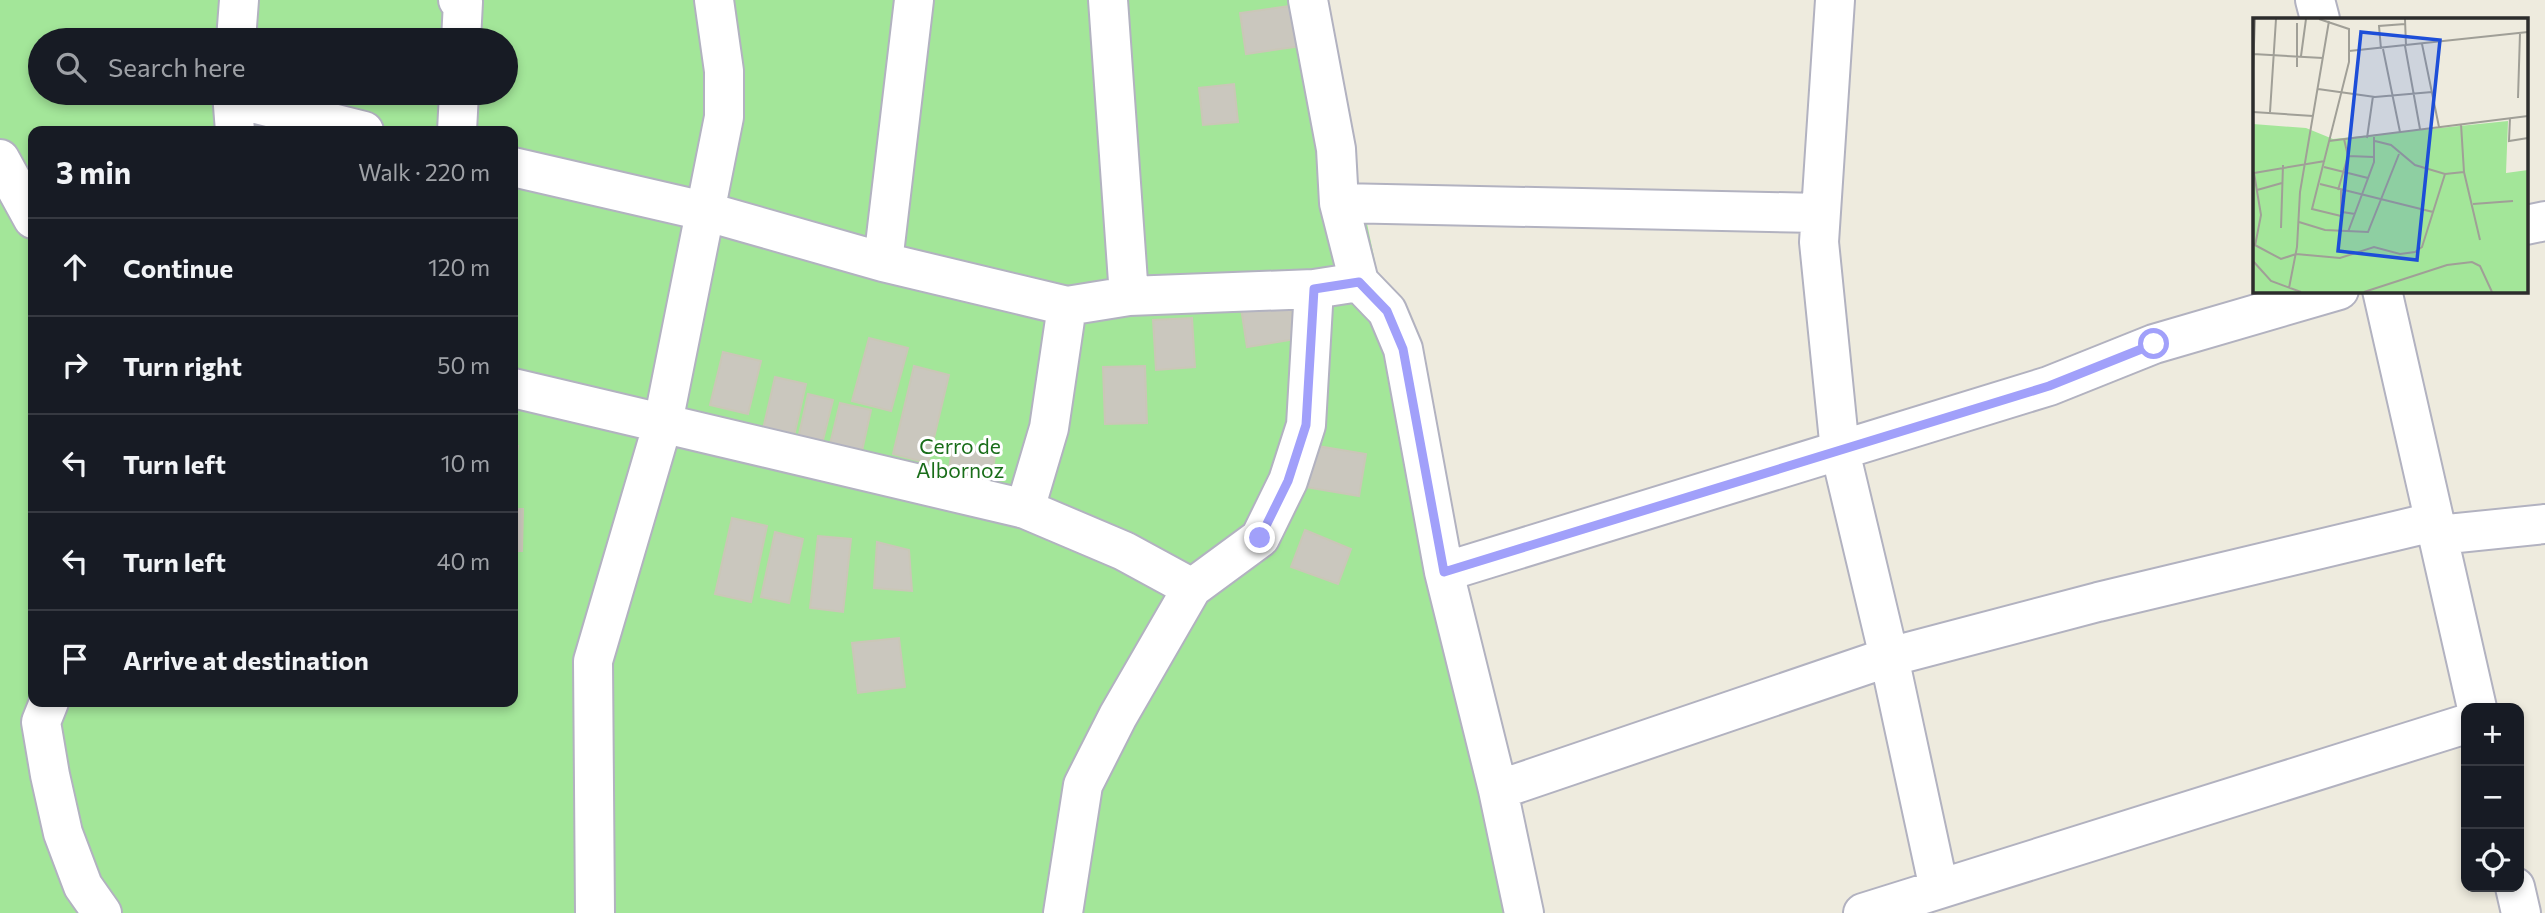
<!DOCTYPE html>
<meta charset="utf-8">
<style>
:root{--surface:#171b24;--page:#20242c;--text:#f1f3f6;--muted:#9ea1a6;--line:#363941}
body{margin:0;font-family:Commissioner,sans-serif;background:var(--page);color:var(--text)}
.controls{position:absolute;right:21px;bottom:21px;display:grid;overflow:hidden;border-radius:14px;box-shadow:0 4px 10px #0003}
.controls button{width:63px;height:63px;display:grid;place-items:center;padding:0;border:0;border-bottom:2px solid var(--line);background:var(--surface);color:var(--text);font:35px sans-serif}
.stop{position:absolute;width:21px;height:21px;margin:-16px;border:5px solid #a1a0fa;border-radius:50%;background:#fff}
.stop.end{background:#a1a0fa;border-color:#fff;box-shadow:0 2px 7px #0008}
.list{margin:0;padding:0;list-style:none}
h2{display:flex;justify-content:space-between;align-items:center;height:91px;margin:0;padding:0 28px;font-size:30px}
h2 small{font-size:23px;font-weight:400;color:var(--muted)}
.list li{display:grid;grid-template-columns:46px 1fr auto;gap:21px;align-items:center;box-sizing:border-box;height:98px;padding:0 28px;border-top:2px solid var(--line)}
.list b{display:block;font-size:26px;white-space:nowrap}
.list em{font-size:23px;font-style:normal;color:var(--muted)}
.icon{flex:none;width:38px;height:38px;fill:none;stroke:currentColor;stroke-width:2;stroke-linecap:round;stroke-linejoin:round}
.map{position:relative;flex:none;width:2545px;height:913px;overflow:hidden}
.search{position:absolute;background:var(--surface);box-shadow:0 4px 10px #0003;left:28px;top:28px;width:490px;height:77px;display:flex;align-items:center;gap:18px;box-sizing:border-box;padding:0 24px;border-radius:38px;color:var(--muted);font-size:26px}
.panel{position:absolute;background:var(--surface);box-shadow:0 4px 10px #0003;left:28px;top:126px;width:490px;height:581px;border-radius:14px}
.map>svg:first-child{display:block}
</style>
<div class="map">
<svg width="2545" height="913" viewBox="0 0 2545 913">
<rect width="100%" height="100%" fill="#eeebde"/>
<!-- green -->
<path fill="#a3e699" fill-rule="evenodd" d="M0,0H1320L1512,913H0ZM40,40H506V93H40ZM33,131H513V702H33Z"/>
<!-- building -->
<path fill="#cac7be" stroke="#cac7b7" stroke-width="2" d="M1297,5L1302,46L1246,54L1240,13Z
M1234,84L1238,122L1203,125L1199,88Z
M1290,301L1296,339L1247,347L1241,308Z
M1192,318L1195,367L1156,370L1153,320Z
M869,338L908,348L891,411L852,401Z
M723,352L761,361L748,414L710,405Z
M914,366L949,375L928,463L893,454Z
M1145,366L1147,423L1105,424L1103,367Z
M775,377L806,384L794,436L763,429Z
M808,394L833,400L822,444L798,439Z
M840,403L871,410L862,451L830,444Z
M953,443L996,449L991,482L948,475Z
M513,445L518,446L513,473Z
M1312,445L1366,454L1359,496L1305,487Z
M513,509H523L522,551H513Z
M732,518L767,526L751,602L715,594Z
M1305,530L1351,549L1338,584L1291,567Z
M775,532L803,539L789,603L761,597Z
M818,536L851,539L843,612L810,608Z
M877,542L909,550L912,591L874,588Z
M899,638L905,687L858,693L852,643Z"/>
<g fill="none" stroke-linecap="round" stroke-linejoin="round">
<defs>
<path id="street" d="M458,0L463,2L461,40
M1108,0L1129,296
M1308,0L1336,149L1339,203L1359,282L1387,311L1403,349L1444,572L1498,790L1524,913
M1835,0L1819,242L1840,451L1889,657L1939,889
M2315,0L2320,19
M236,40L239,0
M232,93L235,131
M232,98L364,131
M457,131L459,93
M0,159L33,219
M513,167L704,211L883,262L1067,306L1129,296L1314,289L1359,282
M1339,203L1820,213
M2526,225L2545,221
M883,262L914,0
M2382,290L2477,708
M513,388L1025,509L1124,551L1192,588
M1025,509L1049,428L1067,306
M2438,535L2545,524
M1444,572L2049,386L2154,344L2339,290
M49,702L41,722L50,775L63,833L83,886L102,913
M1498,790L1889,657L2098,602L2433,522
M2515,887L2521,913
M595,913L593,661L663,423L724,117V71L714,0
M1063,913L1083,785L1118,716L1192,588L1260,538L1288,481L1306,425L1314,289
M1863,913L2466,724"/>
</defs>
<!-- street casing -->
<use href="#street" stroke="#b2b2c0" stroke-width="42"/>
<!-- street -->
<use href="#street" stroke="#fff" stroke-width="38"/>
</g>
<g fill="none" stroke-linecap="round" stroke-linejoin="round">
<!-- route -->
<path stroke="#a1a0fa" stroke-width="9" d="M1260,538L1288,481L1306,425L1314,289L1359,282L1387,311L1403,349L1444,572L2049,386L2154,344"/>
</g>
<g text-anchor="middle" stroke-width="6" stroke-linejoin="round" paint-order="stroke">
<!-- park labels -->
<g font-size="21" fill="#196d19" stroke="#fff">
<text x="960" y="454">Cerro de<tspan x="960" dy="24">Albornoz</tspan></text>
</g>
</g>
<!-- overview -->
<g transform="translate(2253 18)">
<rect width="275" height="275" fill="#eeebde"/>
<path d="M255,103L253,155L275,152V274H0V106L53,110L80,121Z" fill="#a3e699"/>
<path fill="none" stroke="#a09f97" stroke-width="2" d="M66,1L96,11V44L59,191L88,198M152,1L153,28M169,26L186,109M152,28L167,111M128,31L126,8L152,6M130,31L147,114M96,33L275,14M0,36L70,40M48,38L53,1M44,49V5M0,51L2,1M65,71L122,79L179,74M265,80L267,15M0,94L60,98M17,94L23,1M257,100L256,123L275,120M208,106L211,154L227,222M114,120L120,78M76,123L275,98M122,123L138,127L162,147L192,156L211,154M95,138L121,139M71,149L115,160M1,155L8,197L2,228M1,155L72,143M67,166L180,194M4,172L29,165M85,172L95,138L91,121M88,172V195M220,186L260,183M46,204L72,212L115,214L146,136M28,210L30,147M87,213L89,194L102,196M95,214L121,144V119M0,226L28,241L43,236L87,240L121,229L147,236L162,234L169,229L192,156M0,243L18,263L48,274M36,270L44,229L47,174L76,3M111,274L194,247L219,244L227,248L239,274"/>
<path fill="#1d4ed8" fill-opacity="0.15" stroke="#1d4ed8" stroke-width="3.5" d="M108,14L187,22L164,242L85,233Z"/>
<rect width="275" height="275" fill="none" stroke="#2c2c2c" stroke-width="3.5"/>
</g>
</svg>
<div class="controls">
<button>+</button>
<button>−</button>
<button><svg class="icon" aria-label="locate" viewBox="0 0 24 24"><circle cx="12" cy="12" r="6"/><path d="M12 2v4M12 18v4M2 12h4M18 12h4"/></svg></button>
</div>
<div class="stop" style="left:2154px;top:344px"></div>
<div class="stop end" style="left:1260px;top:538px"></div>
<div class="search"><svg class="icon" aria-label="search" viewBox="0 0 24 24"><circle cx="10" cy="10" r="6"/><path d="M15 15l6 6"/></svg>Search here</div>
<section class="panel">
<h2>3 min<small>Walk · 220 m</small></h2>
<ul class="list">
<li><svg class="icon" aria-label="ahead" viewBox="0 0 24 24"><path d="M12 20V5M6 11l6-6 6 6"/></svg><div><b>Continue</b></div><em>120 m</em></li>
<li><svg class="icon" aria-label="right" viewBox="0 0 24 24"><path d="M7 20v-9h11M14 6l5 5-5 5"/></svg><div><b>Turn right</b></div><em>50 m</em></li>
<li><svg class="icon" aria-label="left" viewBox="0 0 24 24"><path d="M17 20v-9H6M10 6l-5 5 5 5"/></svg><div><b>Turn left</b></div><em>10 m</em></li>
<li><svg class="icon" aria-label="left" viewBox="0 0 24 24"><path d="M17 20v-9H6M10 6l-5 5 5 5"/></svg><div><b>Turn left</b></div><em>40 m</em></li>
<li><svg class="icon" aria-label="arrive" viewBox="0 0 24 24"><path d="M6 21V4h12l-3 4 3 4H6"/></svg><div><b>Arrive at destination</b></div></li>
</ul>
</section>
</div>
